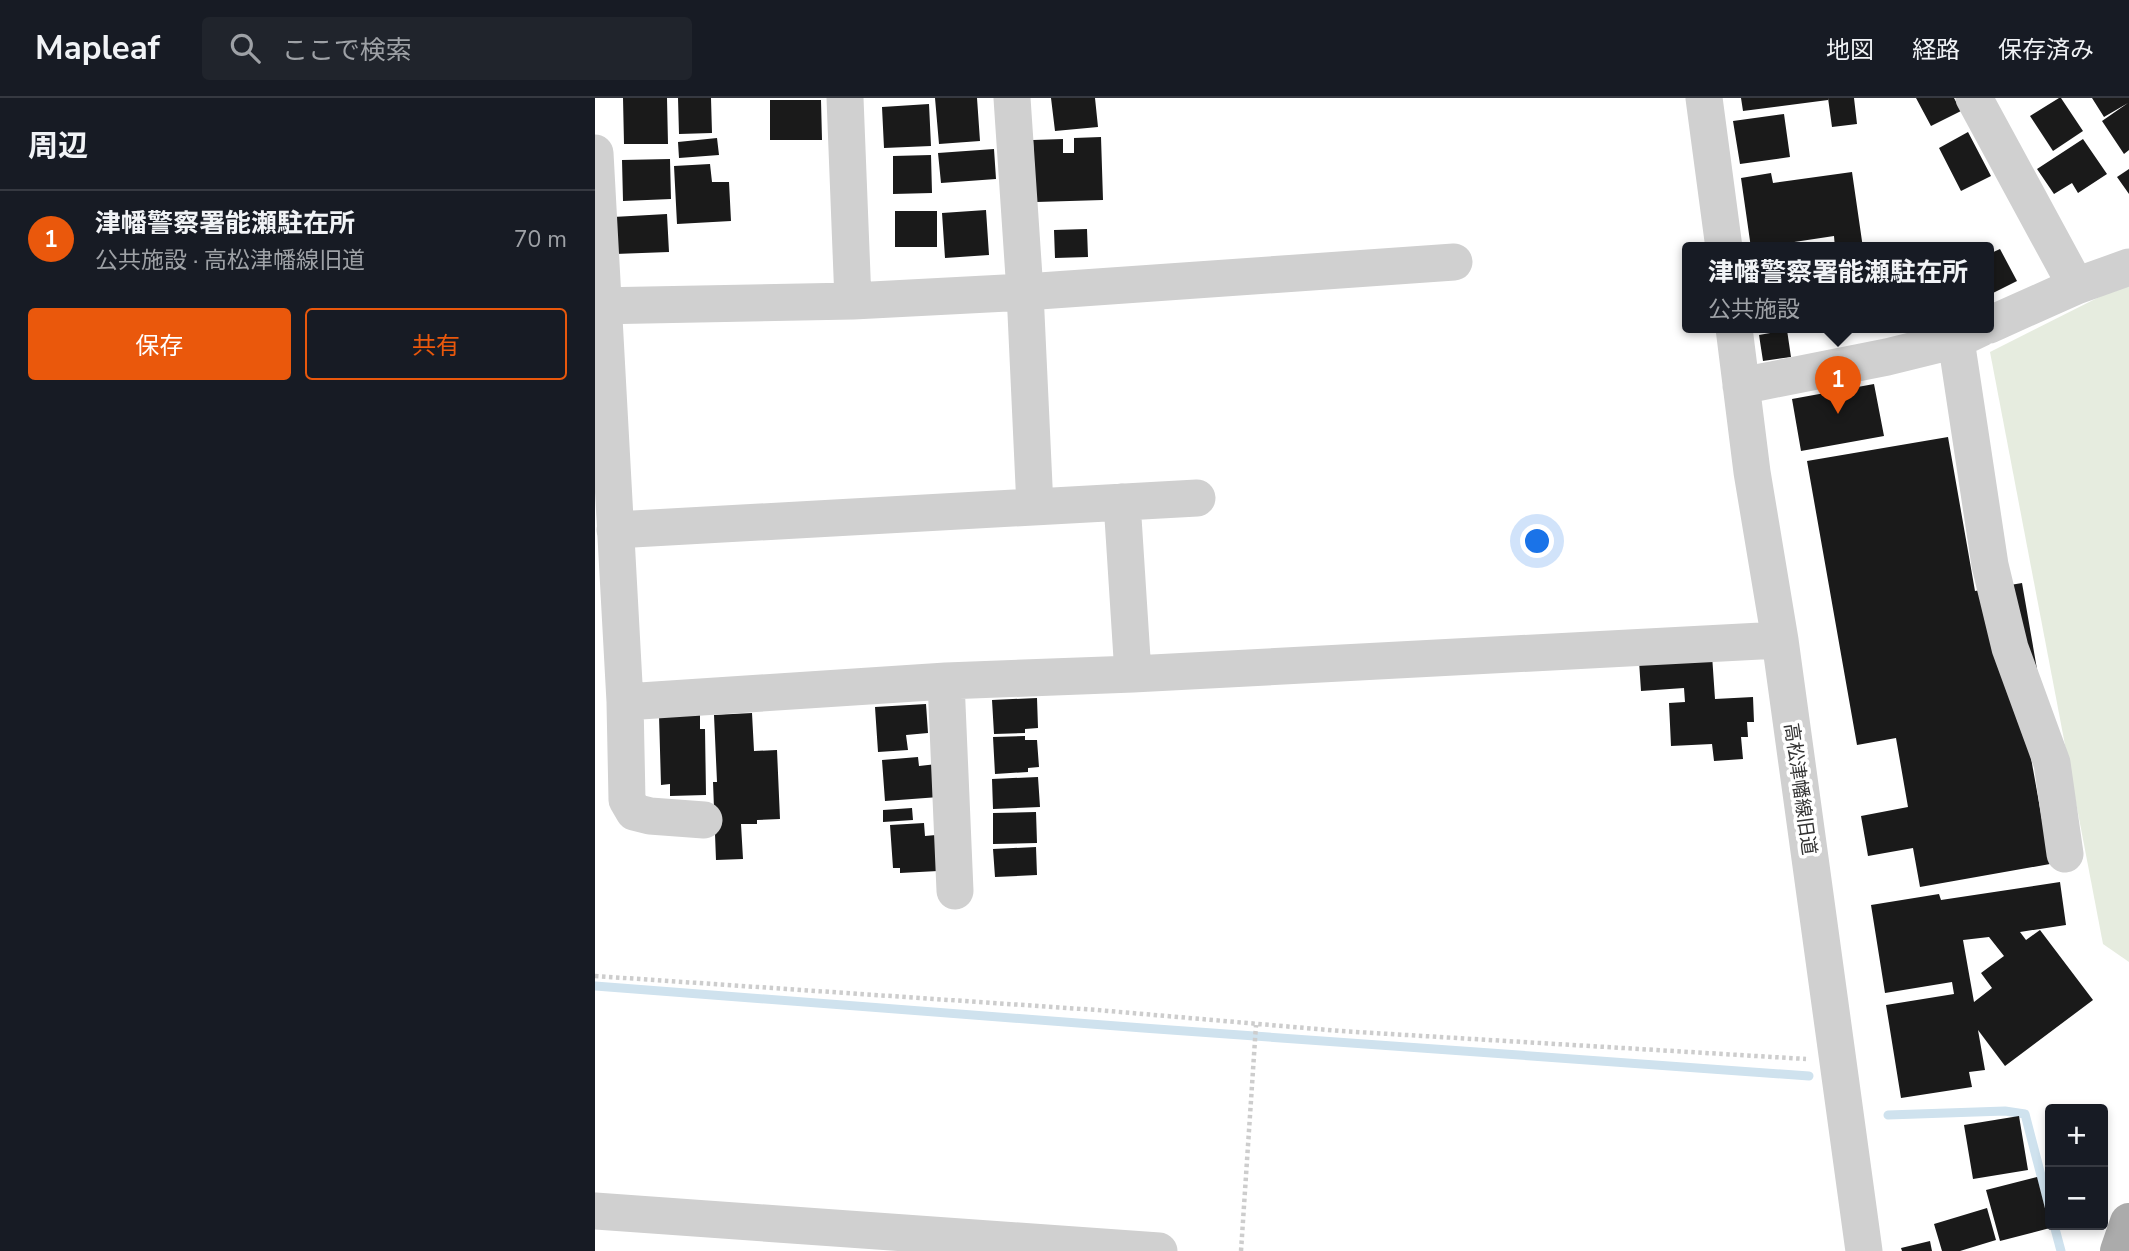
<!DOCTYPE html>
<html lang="ja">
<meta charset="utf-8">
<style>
:root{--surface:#171b24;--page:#20242c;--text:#f1f3f6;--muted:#9ea1a6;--line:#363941;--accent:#ea580c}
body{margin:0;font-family:"Nunito Sans","Noto Sans JP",sans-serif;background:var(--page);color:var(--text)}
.controls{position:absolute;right:21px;bottom:21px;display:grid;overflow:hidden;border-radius:7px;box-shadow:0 4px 10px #0003}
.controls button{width:63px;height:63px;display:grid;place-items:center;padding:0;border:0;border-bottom:2px solid var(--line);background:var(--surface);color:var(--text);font:35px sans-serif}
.you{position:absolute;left:943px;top:444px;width:24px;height:24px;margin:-18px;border:5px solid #fff;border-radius:50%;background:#1a73e8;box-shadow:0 0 0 10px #1a73e833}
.badge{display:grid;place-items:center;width:46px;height:46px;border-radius:50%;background:var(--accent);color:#fff;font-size:23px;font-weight:700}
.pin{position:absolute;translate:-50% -58px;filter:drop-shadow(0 2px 4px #0008)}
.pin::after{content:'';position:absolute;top:37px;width:24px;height:21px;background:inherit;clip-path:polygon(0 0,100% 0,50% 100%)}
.popup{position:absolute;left:1087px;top:144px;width:312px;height:91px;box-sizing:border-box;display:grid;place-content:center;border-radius:7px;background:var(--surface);filter:drop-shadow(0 2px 5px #0005);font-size:23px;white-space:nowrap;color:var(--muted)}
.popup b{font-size:26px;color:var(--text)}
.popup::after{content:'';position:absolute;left:50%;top:100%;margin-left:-14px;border:14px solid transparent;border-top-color:var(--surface)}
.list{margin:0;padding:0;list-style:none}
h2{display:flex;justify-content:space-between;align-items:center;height:91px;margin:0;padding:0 28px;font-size:30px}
h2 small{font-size:23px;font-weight:400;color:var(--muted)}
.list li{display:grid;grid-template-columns:46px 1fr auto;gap:21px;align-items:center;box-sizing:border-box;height:98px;padding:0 28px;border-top:2px solid var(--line)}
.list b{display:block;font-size:26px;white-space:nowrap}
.list p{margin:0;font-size:23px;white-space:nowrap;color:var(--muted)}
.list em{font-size:23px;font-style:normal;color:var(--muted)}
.actions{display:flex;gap:14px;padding:21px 28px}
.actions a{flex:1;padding:16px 0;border:2px solid var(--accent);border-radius:7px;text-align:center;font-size:24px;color:var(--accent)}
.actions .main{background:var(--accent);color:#fff}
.icon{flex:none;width:38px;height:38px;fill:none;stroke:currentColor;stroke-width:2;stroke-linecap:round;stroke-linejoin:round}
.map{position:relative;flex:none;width:1534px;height:1153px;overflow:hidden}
header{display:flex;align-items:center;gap:42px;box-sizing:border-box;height:98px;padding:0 35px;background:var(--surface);border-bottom:2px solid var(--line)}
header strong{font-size:33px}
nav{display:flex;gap:38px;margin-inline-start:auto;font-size:24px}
.search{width:490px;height:63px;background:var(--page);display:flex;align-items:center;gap:18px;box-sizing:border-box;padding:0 24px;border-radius:7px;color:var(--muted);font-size:26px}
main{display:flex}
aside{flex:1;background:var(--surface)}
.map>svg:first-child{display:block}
</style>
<header>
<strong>Mapleaf</strong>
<div class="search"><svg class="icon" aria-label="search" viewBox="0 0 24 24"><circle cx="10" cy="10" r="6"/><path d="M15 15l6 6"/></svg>ここで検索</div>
<nav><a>地図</a><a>経路</a><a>保存済み</a></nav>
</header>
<main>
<aside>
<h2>周辺<small></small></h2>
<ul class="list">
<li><span class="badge">1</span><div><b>津幡警察署能瀬駐在所</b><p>公共施設 · 高松津幡線旧道</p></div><em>70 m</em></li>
</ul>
<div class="actions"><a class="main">保存</a><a>共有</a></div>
</aside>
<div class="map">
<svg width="1534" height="1153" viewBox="0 0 1534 1153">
<rect width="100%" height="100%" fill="#fff"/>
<!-- green -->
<path fill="#e6ecdf" d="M1534,184V864L1508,846L1395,254Z"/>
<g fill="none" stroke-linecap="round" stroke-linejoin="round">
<!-- stream -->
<path stroke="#cfe2ee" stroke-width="9" d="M0,888L548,930L1214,978
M1293,1017L1410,1013L1430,1016L1455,1112
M1459,1127L1466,1153"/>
</g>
<!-- building -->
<path fill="#1a1a1a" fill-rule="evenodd" d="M28,0H72L73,46H29Z
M83,0H116L117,35L84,36Z
M340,0H382L385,43L344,46Z
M456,0H500L503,29L460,33Z
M1146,0H1233V2L1148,13Z
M1233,0H1259L1262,26L1237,29Z
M1321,0H1359L1366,13L1336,28Z
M1464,0H1466L1488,33L1458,53L1435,18Z
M1497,0H1534V52L1529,56L1507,23L1533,5L1509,19Z
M175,2H226L227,42H175Z
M334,6L336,48L289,50L287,9Z
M1189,16L1195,59L1145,66L1138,23Z
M1373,34L1396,78L1366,93L1344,50Z
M506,39L508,102L441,104L438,42L468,41V55H479V40Z
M122,40L124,57L84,60L83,44Z
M1488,41L1512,76L1483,95L1477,85L1459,96L1442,71Z
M399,51L401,81L346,85L343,55Z
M336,57L337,95L298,96V58Z
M75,61L76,101L28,103L27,62Z
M115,66L117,84H134L136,123L82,126L79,68Z
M1534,71V96L1522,79Z
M1257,74L1268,150H1240L1239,138L1186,146V150H1156L1146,80L1176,75L1178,85Z
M391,112L394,157L350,160L347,115Z
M300,113H342V149H300Z
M72,116L74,154L20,156L18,119Z
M492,131L493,159L460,160L459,132Z
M1405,151L1422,183L1398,195L1394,187V156Z
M1192,232L1196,259L1168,263L1164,237Z
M1279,286L1289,338L1206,353L1197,301Z
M1353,339L1380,493L1427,485L1450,617L1429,621L1455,766L1325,789L1318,750L1273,758L1266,718L1313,709L1301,640L1262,647L1212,363Z
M1117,557L1120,601L1158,599L1159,624H1152L1153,639H1146L1148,661L1119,663L1117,646L1076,648L1074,605L1090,604L1089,590L1046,593L1044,563Z
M442,600L443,630L430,631V635L399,636L397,602Z
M331,606L333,635L311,637L313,652L283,654L280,609Z
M157,615L159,653L182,652L185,721L162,722V726H146L148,761L121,762L118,684H122L119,617Z
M105,616V631H110L111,697L75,698V686L66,687L64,617Z
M430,638V642H442L444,669L433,670V674L400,676L398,639Z
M323,659L324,668L342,666L344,699L290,703L287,662Z
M443,679L445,709L398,711L397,681Z
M317,710L318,722L288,724V712Z
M441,714L442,745L398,746V715Z
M329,725L330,738L341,737L343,773L305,775V770H298L295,727Z
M441,749L442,777L400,779L398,751Z
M1465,784L1471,827L1425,834L1431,842L1445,832L1498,902L1410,968L1383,932L1390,972L1374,974L1377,989L1306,1000L1291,907L1359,896L1357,884L1290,895L1276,807L1344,796L1346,802ZM1394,839L1409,858L1386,875L1397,890L1379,904L1368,842Z
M1424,1018L1433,1072L1378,1081L1369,1027Z
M1442,1079L1455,1130L1405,1143L1391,1092Z
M1392,1110L1401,1142L1365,1153H1347L1339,1126Z
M1335,1143L1337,1153H1307L1306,1150Z"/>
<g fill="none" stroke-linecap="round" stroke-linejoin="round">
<!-- path -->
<path stroke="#cdcdcd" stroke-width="4.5" stroke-dasharray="3.5 3.5" stroke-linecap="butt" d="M0,878L502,912L745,933L1211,961
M646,1153L661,927"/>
<!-- minor -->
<path stroke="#d0d0d0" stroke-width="37" d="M250,0L258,203
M417,0L430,194L440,409
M1109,0L1129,150
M1379,0L1481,188
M0,55L30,604L351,583L538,576L1185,542
M0,208L258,203L430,194L859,164
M1394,227L1481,188L1534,169
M1139,230L1157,374L1185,542L1269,1153
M1361,242L1395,467L1415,550L1457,665L1470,756
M1146,288L1292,259L1361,242L1386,230
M527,404L538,576
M20,432L602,400
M351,583L360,793
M30,604L32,702L39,714L55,718L109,722
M0,1113L564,1153"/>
<!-- major -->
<path stroke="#ababab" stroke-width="38" d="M1524,1153L1534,1124"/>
</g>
<g text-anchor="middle" stroke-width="7" stroke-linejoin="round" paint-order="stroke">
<!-- street labels -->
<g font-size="19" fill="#333" stroke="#fff">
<text transform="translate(1206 691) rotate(82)" y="7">高松津幡線旧道</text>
</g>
</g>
</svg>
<div class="controls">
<button>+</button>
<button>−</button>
</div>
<div class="you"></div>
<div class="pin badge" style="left:1243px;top:316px">1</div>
<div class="popup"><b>津幡警察署能瀬駐在所</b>公共施設</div>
</div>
</main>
